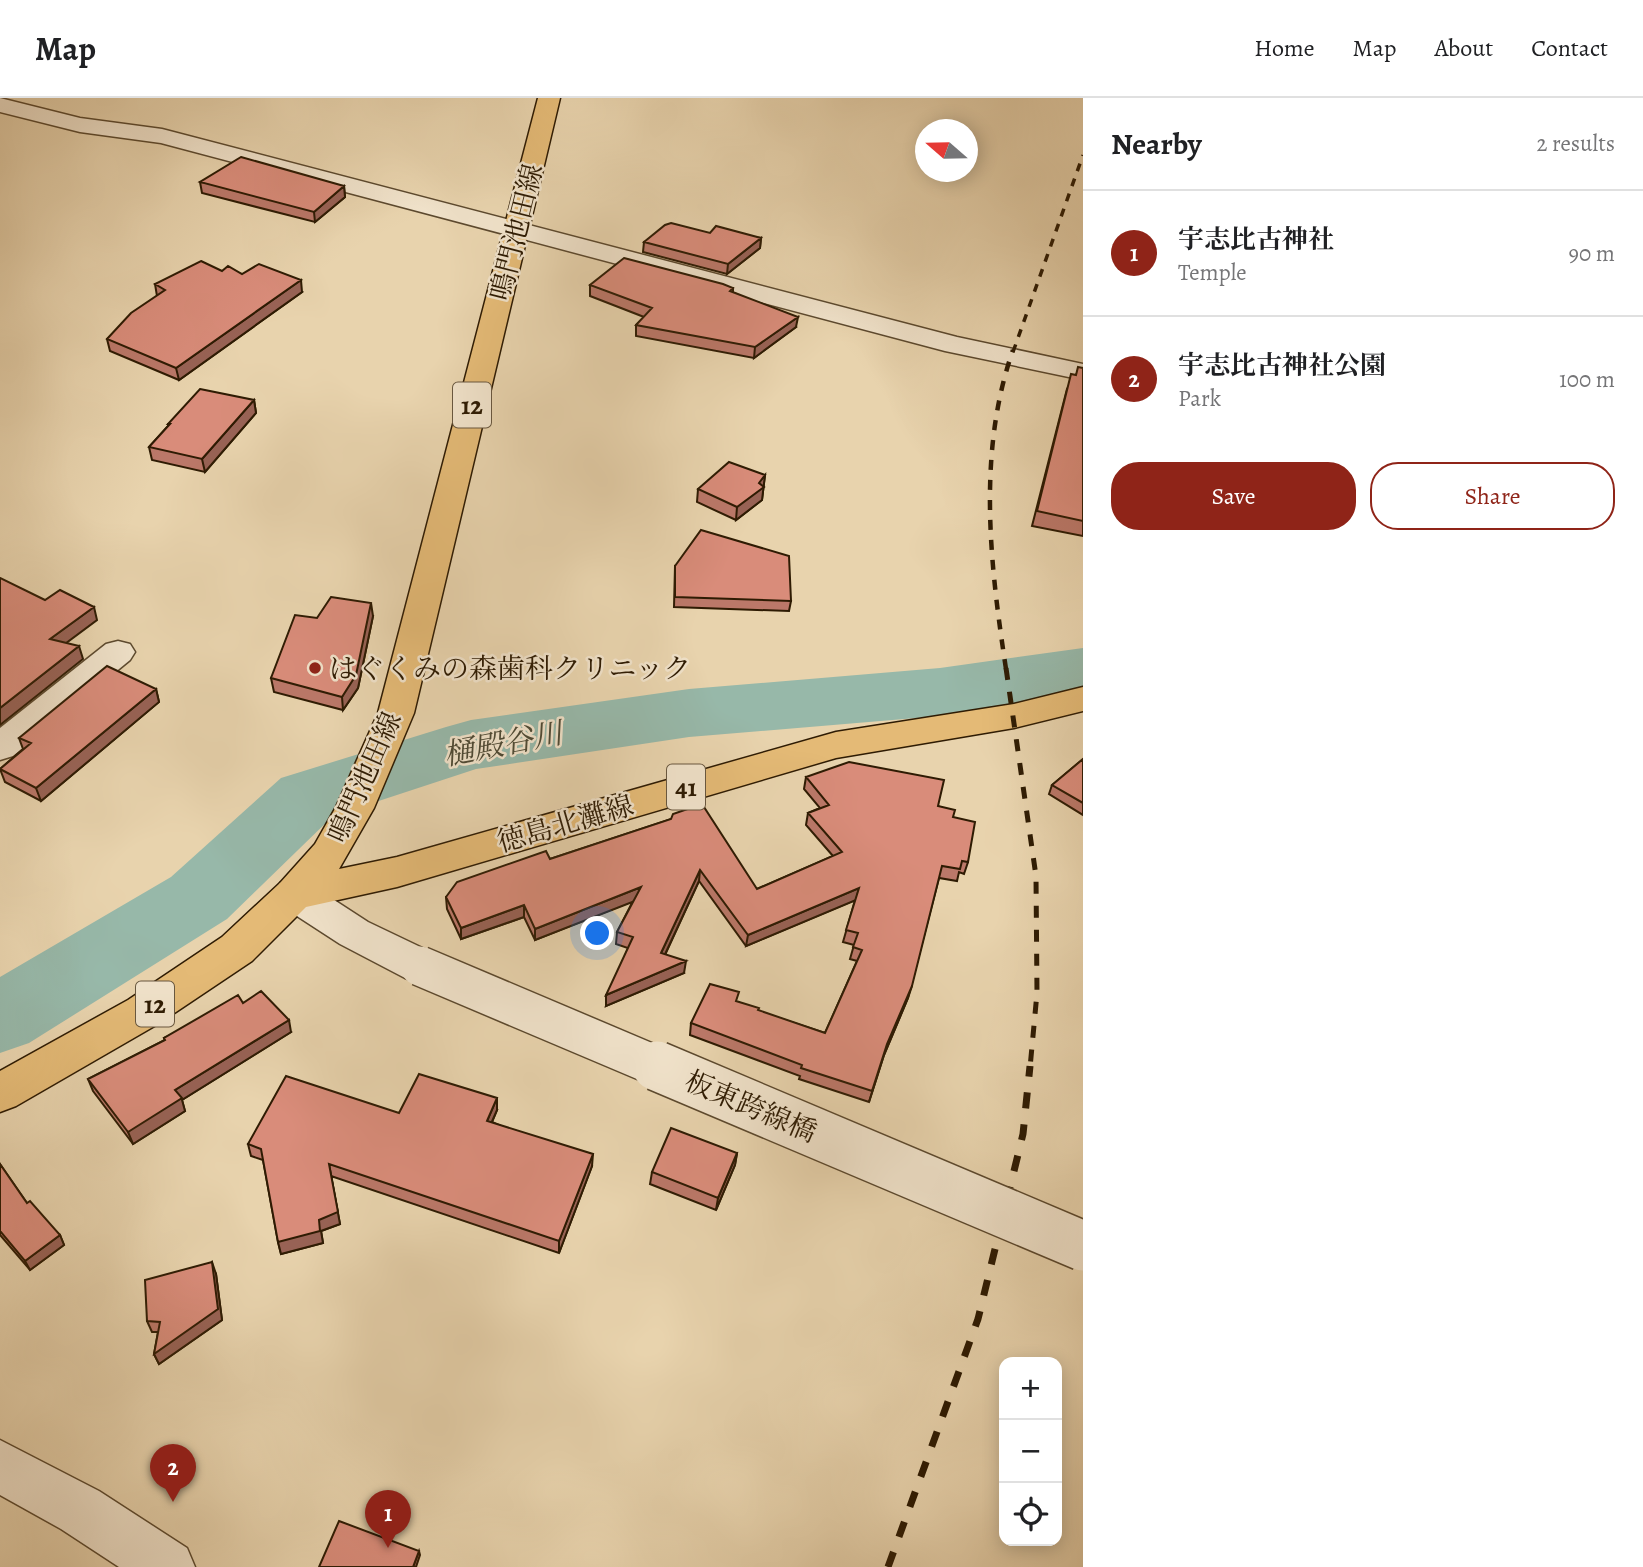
<!DOCTYPE html>
<meta charset="utf-8">
<style>
:root{--surface:#fff;--page:#f2f2f2;--text:#202124;--muted:#757577;--line:#e0e0e0;--accent:#8f2418}
body{margin:0;font-family:Alegreya,"Noto Serif JP",serif;background:var(--page);color:var(--text)}
.controls{position:absolute;right:21px;bottom:21px;display:grid;overflow:hidden;border-radius:14px;box-shadow:0 4px 18px #0003}
.controls button{width:63px;height:63px;display:grid;place-items:center;padding:0;border:0;border-bottom:2px solid var(--line);background:var(--surface);color:var(--text);font:35px sans-serif}
.compass{position:absolute;left:915px;top:21px;width:63px;height:63px;border-radius:50%;background:var(--surface);box-shadow:0 4px 18px #0003;rotate:290deg}
.you{position:absolute;left:598px;top:836px;width:24px;height:24px;margin:-18px;border:5px solid #fff;border-radius:50%;background:#1a73e8;box-shadow:0 0 0 10px #1a73e833}
.badge{display:grid;place-items:center;width:46px;height:46px;border-radius:50%;background:var(--accent);color:#fff;font-size:23px;font-weight:700}
.pin{position:absolute;translate:-50% -58px;filter:drop-shadow(0 2px 4px #0008)}
.pin::after{content:'';position:absolute;top:37px;width:24px;height:21px;background:inherit;clip-path:polygon(0 0,100% 0,50% 100%)}
.list{margin:0;padding:0;list-style:none}
h2{display:flex;justify-content:space-between;align-items:center;height:91px;margin:0;padding:0 28px;font-size:30px}
h2 small{font-size:23px;font-weight:400;color:var(--muted)}
.list li{display:grid;grid-template-columns:46px 1fr auto;gap:21px;align-items:center;box-sizing:border-box;height:126px;padding:0 28px;border-top:2px solid var(--line)}
.list b{display:block;font-size:26px;white-space:nowrap}
.list p{margin:0;font-size:23px;white-space:nowrap;color:var(--muted)}
.list em{font-size:23px;font-style:normal;color:var(--muted)}
.actions{display:flex;gap:14px;padding:21px 28px}
.actions a{flex:1;padding:16px 0;border:2px solid var(--accent);border-radius:28px;text-align:center;font-size:24px;color:var(--accent)}
.actions .main{background:var(--accent);color:#fff}
.icon{flex:none;width:38px;height:38px;fill:none;stroke:currentColor;stroke-width:2;stroke-linecap:round;stroke-linejoin:round}
.map{position:relative;flex:none;width:1083px;height:1469px;overflow:hidden}
header{display:flex;align-items:center;gap:42px;box-sizing:border-box;height:98px;padding:0 35px;background:var(--surface);border-bottom:2px solid var(--line)}
header strong{font-size:33px}
nav{display:flex;gap:38px;margin-inline-start:auto;font-size:24px}
main{display:flex}
aside{flex:1;background:var(--surface)}
.map>svg:first-child{display:block}
</style>
<header>
<strong>Map</strong>
<nav><a>Home</a><a>Map</a><a>About</a><a>Contact</a></nav>
</header>
<main>
<div class="map">
<svg width="1083" height="1469" viewBox="0 0 1083 1469">
<rect width="100%" height="100%" fill="#e8d3ad"/>
<filter id="stains"><feTurbulence type="fractalNoise" baseFrequency=".00286" numOctaves="4"/><feColorMatrix values="0 0 0 0 .2 0 0 0 0 .09 0 0 0 0 .02 0 0 0 .5 -.17"/></filter>
<radialGradient id="worn" r=".72"><stop offset=".6" stop-color="#630" stop-opacity="0"/><stop offset="1" stop-color="#630" stop-opacity=".3"/></radialGradient>
<g fill="none" stroke-linecap="round" stroke-linejoin="round">
<!-- river -->
<path fill="#97b8a9" fill-rule="evenodd" d="M1083,550V596L940,618L689,639L476,671L333,718L227,821L29,945L0,955V879L171,779L281,680L446,629L471,622L689,591L940,570Z"/>
<defs>
<path id="minor" d="M0,0L80,20L162,31L957,239L1083,266V282L945,253L161,45L80,34L0,14Z
M118,543L130,546L135,554L130,562L13,658L0,662V630L106,546Z
M294,781L308,785L368,824L435,856L441,868L435,880L420,885L405,880L340,846L280,807L274,796L280,785Z
M0,1342L99,1393L187,1450L195,1469H119L61,1431L0,1397Z"/>
<path id="major" d="M538,0H560L414,615L374,710L339,771L397,759L836,634L1014,606L1083,589V613L1014,630L836,660L397,789L306,809L252,863L158,926L16,1008L0,1014V973L128,902L222,839L280,785L315,746L336,709L378,615Z"/>
</defs>
<!-- minor casing -->
<use href="#minor" stroke="#5c492e" stroke-width="3"/>
<!-- major casing -->
<use href="#major" stroke="#2e1b03" stroke-width="3"/>
<!-- minor -->
<use href="#minor" fill="#f0e2ca" fill-rule="evenodd"/>
<!-- major -->
<use href="#major" fill="#e4ba76" fill-rule="evenodd"/>
<!-- rail-far3 -->
<path stroke="#2e1b03" stroke-width="3.5" stroke-dasharray="8 8" stroke-linecap="butt" d="M1013,254L1083,57"/>
<!-- rail-far2 -->
<path stroke="#2e1b03" stroke-width="4.5" stroke-dasharray="10 10" stroke-linecap="butt" d="M1006,571C990,466 977,355 1013,252"/>
<!-- rail-far1 -->
<path stroke="#2e1b03" stroke-width="5" stroke-dasharray="12 12" stroke-linecap="butt" d="M1006,570L1036,778L1037,895L1030,970"/>
<!-- rail -->
<path stroke="#2e1b03" stroke-width="7" stroke-dasharray="16 16" stroke-linecap="butt" d="M888,1469L978,1221L1023,1036L1030,968"/>
<defs>
<path id="minor-bridge-far1" d="M420,868L661,970"/>
<path id="minor-bridge" d="M657,968L1083,1148"/>
</defs>
<!-- minor-bridge-far1 casing -->
<use href="#minor-bridge-far1" stroke="#5c492e" stroke-width="42" stroke-linecap="butt"/>
<!-- minor-bridge casing -->
<use href="#minor-bridge" stroke="#5c492e" stroke-width="52" stroke-linecap="butt"/>
<!-- minor-bridge-far1 -->
<use href="#minor-bridge-far1" stroke="#f0e2ca" stroke-width="39"/>
<!-- minor-bridge -->
<use href="#minor-bridge" stroke="#f0e2ca" stroke-width="49"/>
</g>
<!-- wall -->
<path fill="#bb7869" stroke="#2e1b03" stroke-width="2" d="M200,84L344,88L345,99L315,124L202,95Z
M710,135L761,140L760,150L727,176L643,154L644,144Z
M222,173L242,176L302,194L179,282L110,253L107,241L157,198L155,186Z
M590,187L733,190V194L796,229L754,260L636,238V227L644,219L590,198Z
M1083,270V438L1032,428L1067,291L1076,277Z
M254,302L256,315L205,374L152,362L149,349L168,328V326Z
M765,377L762,402L736,422L697,404L698,391Z
M675,468L791,503L789,513L674,509Z
M373,518L358,590L343,612L274,594L271,580L317,520Z
M156,591L159,604L41,703L5,684L0,671L23,651L19,640Z
M1083,661V717L1049,696L1052,687Z
M806,679L938,708L953,719L968,764L964,776L959,774L957,783L939,780L908,900L884,957L869,1004L799,981L800,978L690,937L691,925L738,904L758,913L825,935L857,863L850,861L854,847L843,844L855,802L746,848L699,783L665,857L684,875L606,908L628,850L616,846L617,834L633,803L535,842L524,819L461,841L447,811L446,799L550,761L671,721L757,791L833,758L806,727L808,715L820,710L804,691Z
M243,905L291,934L182,1002L185,1013L133,1046L93,993L88,981L165,942L164,940Z
M497,1012L492,1024L592,1068L559,1155L331,1078L340,1126L321,1133L323,1145L281,1156L278,1144L263,1062L251,1058L248,1046L399,1015Z
M737,1055L735,1067L716,1112L650,1086L652,1074Z
M0,1066L27,1105L60,1137L64,1147L30,1172L0,1137Z
M216,1176L222,1222L159,1266L154,1256L158,1234H152L147,1223Z"/>
<!-- shaded-wall -->
<path fill="#986255" stroke="#2e1b03" stroke-width="2" d="M344,88L345,99L315,124L314,114Z
M761,140L760,150L727,176L728,166Z
M301,182L302,194L179,282L176,270Z
M798,219L796,229L754,260L755,249Z
M254,302L256,315L205,374L202,361Z
M765,377L762,402L736,422L737,409Z
M371,505L373,518L358,590L343,612L342,599Z
M94,509L97,522L54,554L50,541Z
M79,548L83,561L0,627V610Z
M156,591L159,604L41,703L36,690Z
M700,772L699,783L660,867L661,855Z
M641,789L640,801L535,842V831Z
M859,790L856,802L746,848L748,837Z
M524,807V819L461,841V830Z
M686,863L684,875L606,908V897Z
M912,888L908,900L884,957L869,1004L887,946Z
M289,922L291,934L182,1002L185,1013L133,1046L128,1034L175,992Z
M497,1000V1012L487,1035V1023Z
M737,1055L735,1067L716,1112L718,1100Z
M593,1056L592,1068L559,1155V1143Z
M329,1066L340,1126L321,1133L323,1145L281,1156L278,1144Z
M60,1137L64,1147L30,1172L25,1163Z
M212,1164L216,1176L222,1222L159,1266L154,1256Z
M419,1453L420,1457L416,1469H413Z"/>
<!-- building -->
<path fill="#d98c7a" stroke="#2e1b03" stroke-width="2" d="M241,59L344,88L314,114L200,84Z
M671,125L710,135L716,128L761,140L728,166L644,144L665,127Z
M624,160L723,186L733,190L730,193L798,219L755,249L636,227L652,210L590,187Z
M201,163L222,173L228,168L242,176L259,166L301,182L176,270L107,241L131,215L165,192L155,186Z
M1078,269L1083,270V423L1037,413L1071,276L1076,277Z
M200,291L254,302L202,361L149,349L170,326H168Z
M729,364L765,377L759,385L764,389L737,409L698,391Z
M701,432L789,458L791,503L675,499V468Z
M0,480L45,502L60,492L94,509L50,541L79,548L0,610Z
M331,499L371,505L356,577L342,599L271,580L295,517L317,520Z
M107,568L156,591L36,690L0,671L31,645L19,640Z
M1083,661V705L1052,687Z
M849,664L944,682L938,708L955,712L953,719L975,724L968,764L962,763L960,771L942,768L912,888L887,946L872,993L801,970L802,967L691,925L710,886L739,894L736,903L759,910L758,912L825,935L862,852L853,849L858,835L846,832L859,790L748,837L700,772L661,855L686,863L606,897L633,839L617,834L641,789L535,831L524,807L461,830L446,799L457,784L546,753L550,761L671,721L673,716L702,706L757,791L842,754L808,715L829,707L806,679Z
M261,893L289,922L175,992L182,1000L128,1034L88,981L165,942L164,940L238,897L243,905Z
M419,976L497,1000L487,1023L593,1056L559,1143L329,1066L338,1114L319,1122L320,1133L278,1144L261,1051L248,1046L286,978L399,1015Z
M671,1030L737,1055L718,1100L652,1074Z
M0,1066L27,1105L30,1103L60,1137L25,1163L0,1133Z
M212,1164L218,1211L154,1256L160,1224L147,1223L145,1182Z
M339,1423L419,1453L413,1469H319Z"/>
<!-- markers -->
<circle fill="#8f2418" stroke="#f0e2ca" stroke-width="2.5" cx="315" cy="570" r="7"/>
<g text-anchor="middle" stroke-width="5" stroke-linejoin="round" paint-order="stroke">
<!-- shield labels -->
<g fill="#f0e2ca" stroke="#68573f" stroke-width="2">
<rect x="453" y="284.5" width="38" height="45" rx="5"/>
<rect x="667" y="666.5" width="38" height="45" rx="5"/>
<rect x="136" y="883.5" width="38" height="45" rx="5"/>
</g>
<g font-size="26" font-weight="bold" fill="#2e1b03">
<text x="472" y="316">12</text>
<text x="686" y="698">41</text>
<text x="155" y="915">12</text>
</g>
<!-- street labels -->
<g font-size="28" fill="#2e1b03" stroke="#f0e2ca">
<text transform="translate(516 134) rotate(-76)" y="10">鳴門池田線</text>
<text transform="translate(364 679) rotate(-66)" y="10">鳴門池田線</text>
<text transform="translate(565 725) rotate(-16)" y="10">徳島北灘線</text>
<text transform="translate(751 1008) rotate(23)" y="10">板東跨線橋</text>
</g>
<!-- poi labels -->
<g font-size="28" fill="#2e1b03" stroke="#f0e2ca" text-anchor="start">
<text x="329" y="580">はぐくみの森歯科クリニック</text>
</g>
<!-- water labels -->
<g font-size="30" font-style="italic" fill="#4e4a35" stroke="#f0e2ca">
<text transform="translate(503 646) rotate(-11)" y="10">樋殿谷川</text>
</g>
</g>
<rect width="100%" height="100%" filter="url(#stains)"/>
<rect width="100%" height="100%" fill="url(#worn)"/>
</svg>
<div class="controls">
<button>+</button>
<button>−</button>
<button><svg class="icon" aria-label="locate" viewBox="0 0 24 24"><circle cx="12" cy="12" r="6"/><path d="M12 2v4M12 18v4M2 12h4M18 12h4"/></svg></button>
</div>
<svg class="compass" viewBox="-18 -18 36 36"><path d="M0-13l5 13h-10z" fill="#e53935"/><path d="M0 13l5-13h-10z" fill="#757577"/></svg>
<div class="you"></div>
<div class="pin badge" style="left:388px;top:1450px">1</div>
<div class="pin badge" style="left:173px;top:1404px">2</div>
</div>
<aside>
<h2>Nearby<small>2 results</small></h2>
<ul class="list">
<li><span class="badge">1</span><div><b>宇志比古神社</b><p>Temple</p></div><em>90 m</em></li>
<li><span class="badge">2</span><div><b>宇志比古神社公園</b><p>Park</p></div><em>100 m</em></li>
</ul>
<div class="actions"><a class="main">Save</a><a>Share</a></div>
</aside>
</main>
